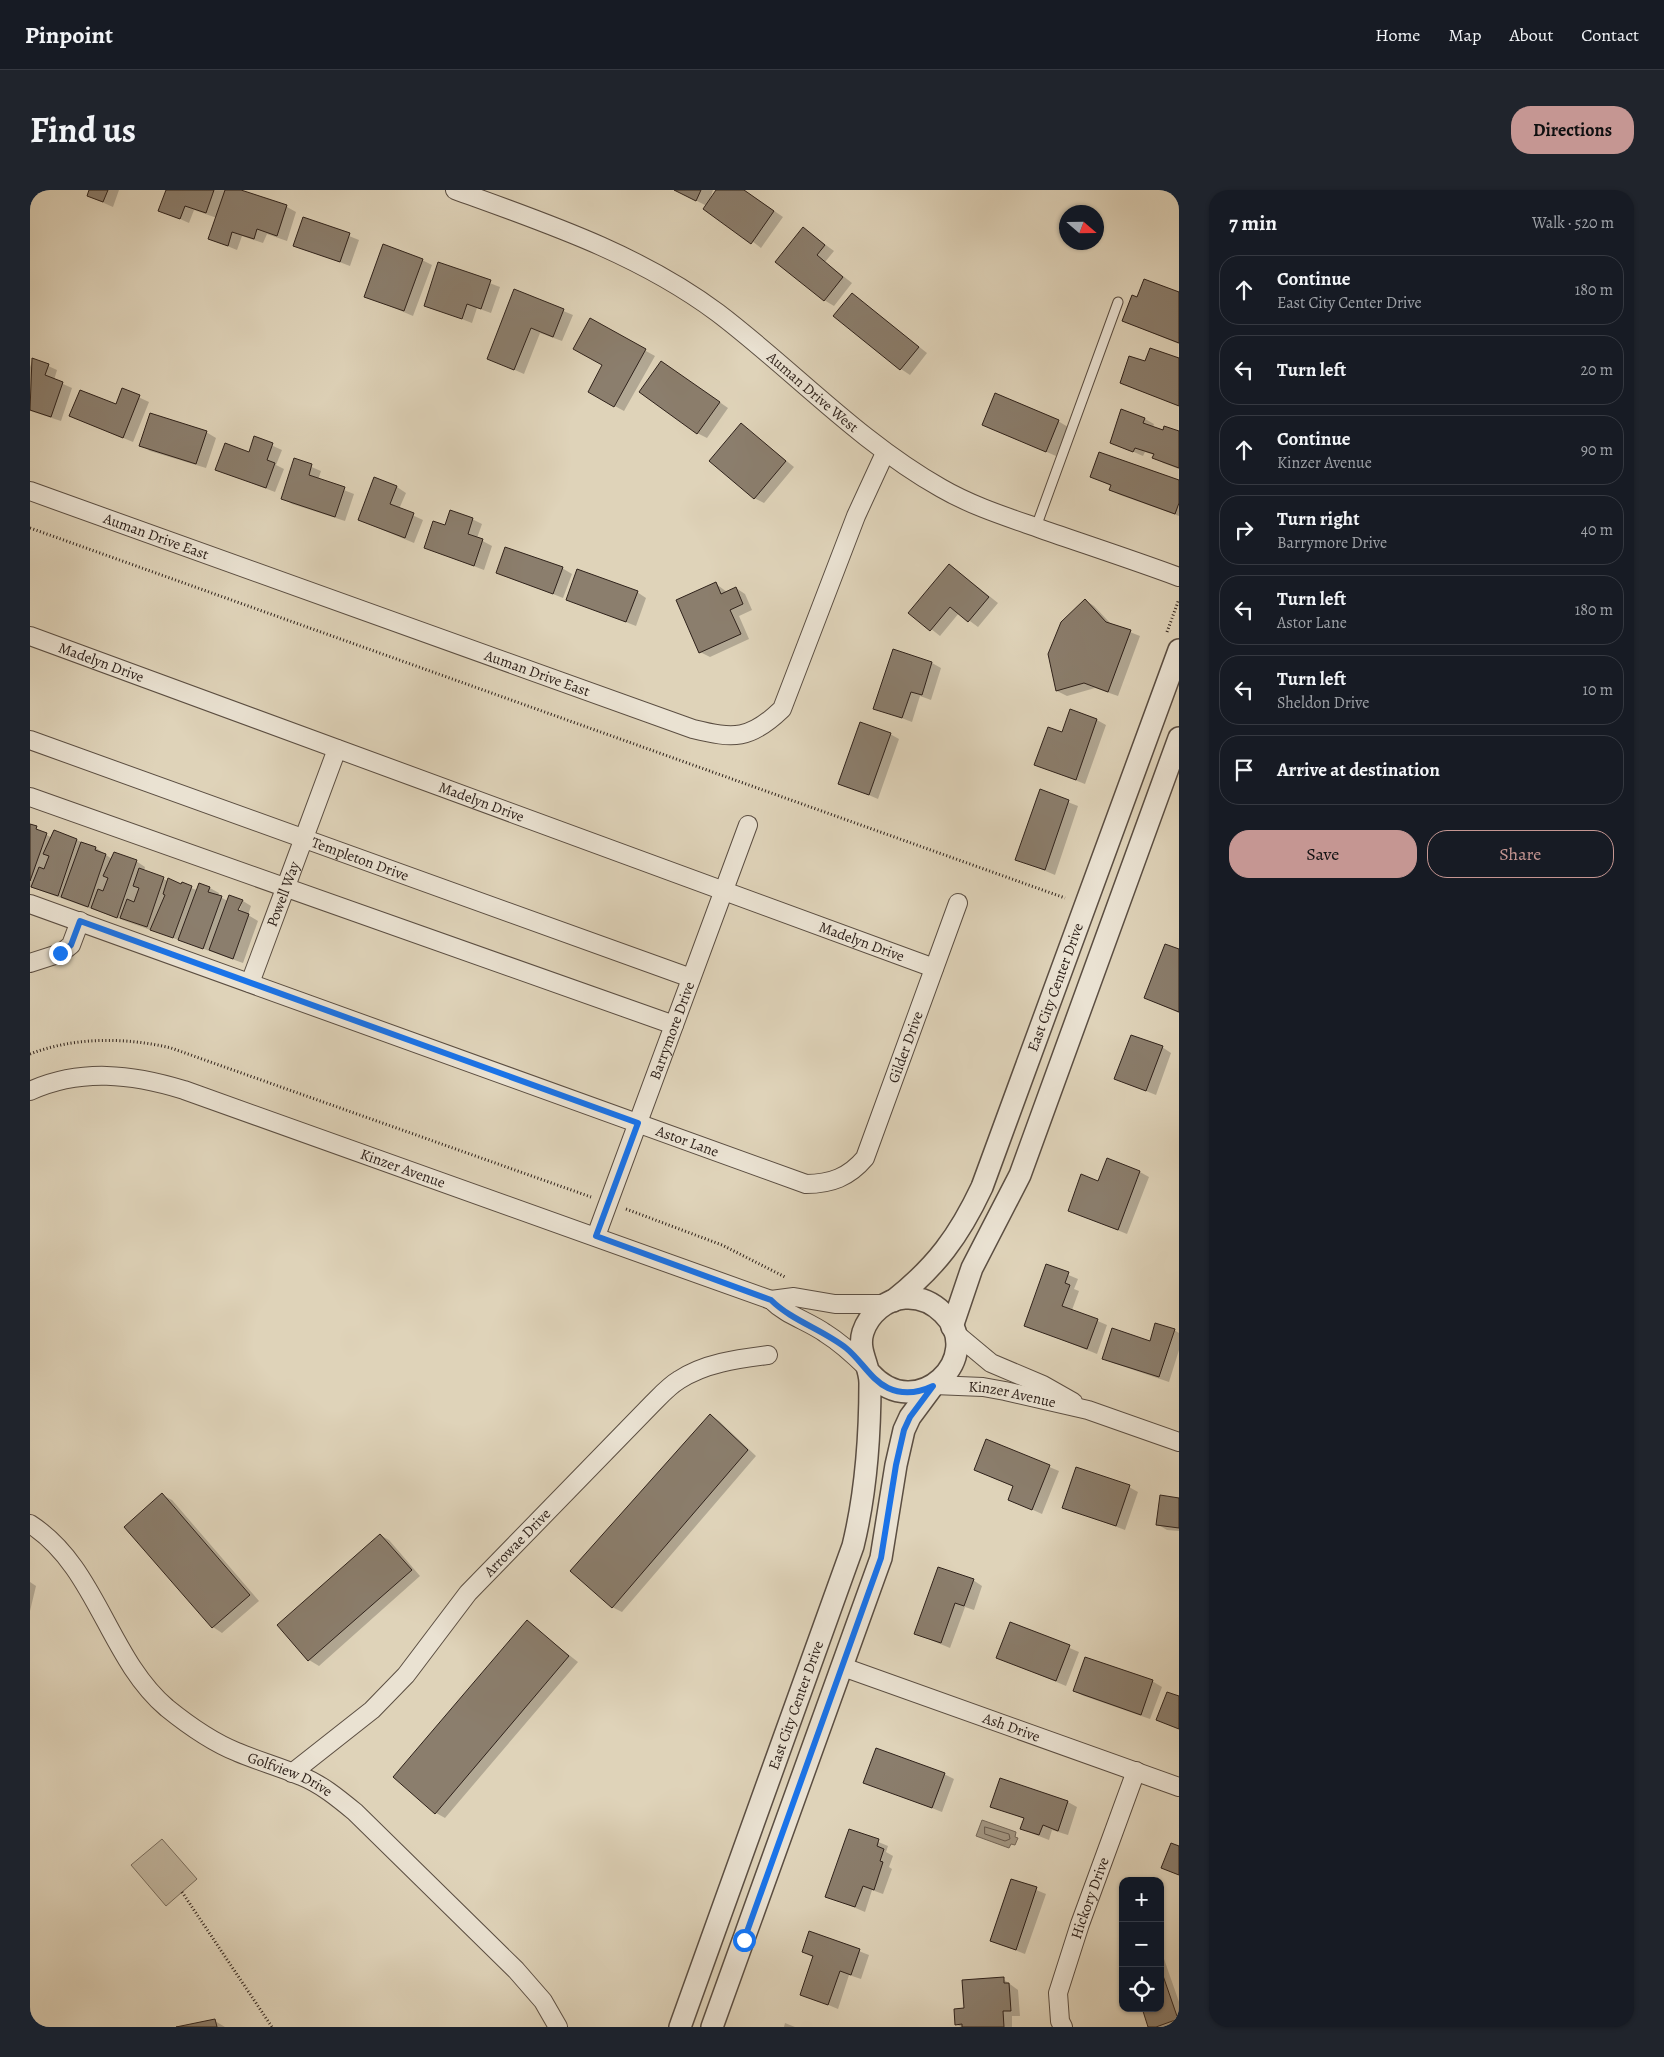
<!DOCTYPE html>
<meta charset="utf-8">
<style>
:root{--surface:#171b24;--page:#20242c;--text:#f1f3f6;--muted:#9ea1a6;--line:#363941;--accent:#c59692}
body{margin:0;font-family:Alegreya,serif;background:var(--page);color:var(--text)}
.controls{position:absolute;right:15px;bottom:15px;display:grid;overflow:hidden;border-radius:10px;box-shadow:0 1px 4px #0004}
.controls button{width:45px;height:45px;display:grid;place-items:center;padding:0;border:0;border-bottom:1px solid var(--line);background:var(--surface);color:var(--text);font:25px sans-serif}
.compass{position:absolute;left:1029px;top:15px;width:45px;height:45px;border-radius:50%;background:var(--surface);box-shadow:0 1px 4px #0004;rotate:110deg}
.stop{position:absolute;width:15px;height:15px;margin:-11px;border:4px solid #1a73e8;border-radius:50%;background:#fff}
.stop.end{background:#1a73e8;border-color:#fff;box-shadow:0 1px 5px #0008}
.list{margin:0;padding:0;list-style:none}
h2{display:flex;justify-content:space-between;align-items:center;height:65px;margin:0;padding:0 20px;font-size:21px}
h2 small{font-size:16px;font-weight:400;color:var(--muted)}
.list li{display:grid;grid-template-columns:32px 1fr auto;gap:15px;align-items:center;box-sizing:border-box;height:70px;margin:0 10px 10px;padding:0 10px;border:1px solid var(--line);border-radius:20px}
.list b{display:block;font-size:19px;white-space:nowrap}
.list p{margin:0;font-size:16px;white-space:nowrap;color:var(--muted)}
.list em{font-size:16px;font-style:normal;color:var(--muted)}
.actions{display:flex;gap:10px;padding:15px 20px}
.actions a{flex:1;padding:11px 0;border:1px solid var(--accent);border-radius:20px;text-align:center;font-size:18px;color:var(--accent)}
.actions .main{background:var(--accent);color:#111}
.icon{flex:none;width:28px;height:28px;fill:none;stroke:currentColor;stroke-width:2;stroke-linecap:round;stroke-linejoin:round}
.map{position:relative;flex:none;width:1149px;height:1837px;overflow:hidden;border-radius:20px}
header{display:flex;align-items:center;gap:30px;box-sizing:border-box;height:70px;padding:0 25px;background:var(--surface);border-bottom:1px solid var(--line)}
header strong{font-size:24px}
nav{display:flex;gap:28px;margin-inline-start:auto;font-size:18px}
.intro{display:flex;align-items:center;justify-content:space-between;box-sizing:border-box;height:120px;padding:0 30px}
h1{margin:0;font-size:35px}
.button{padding:12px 22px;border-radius:20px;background:var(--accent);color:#111;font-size:18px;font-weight:700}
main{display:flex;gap:30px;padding:0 30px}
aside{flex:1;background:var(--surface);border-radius:20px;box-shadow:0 1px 4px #0004}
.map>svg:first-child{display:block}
</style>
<header>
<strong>Pinpoint</strong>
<nav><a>Home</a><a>Map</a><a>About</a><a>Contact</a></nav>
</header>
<div class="intro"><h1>Find us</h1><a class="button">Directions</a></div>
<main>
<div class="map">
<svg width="1149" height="1837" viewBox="0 0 1149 1837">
<rect width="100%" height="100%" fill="#dfd3b9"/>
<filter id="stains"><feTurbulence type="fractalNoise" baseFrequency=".004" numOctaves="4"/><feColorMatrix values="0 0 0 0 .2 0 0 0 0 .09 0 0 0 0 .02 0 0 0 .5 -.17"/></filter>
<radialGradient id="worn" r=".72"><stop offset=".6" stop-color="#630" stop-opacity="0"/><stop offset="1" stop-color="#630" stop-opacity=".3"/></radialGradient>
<!-- green -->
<path fill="#c1b59e" stroke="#786c5c" d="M132,1649L167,1689L136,1716L101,1675Z"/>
<!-- water -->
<path fill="#a39783" stroke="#756859" d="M952,1630L986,1642L985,1647L988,1648L985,1655L981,1654L979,1658L946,1646Z"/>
<!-- shadow -->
<path fill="#0003" d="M60,0H89L83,17L58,6Z
M137,0H207L257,17L266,22L257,51L237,44L233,53L212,46L207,60L180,49L187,28L164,20L159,33L130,20Z
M645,0H683L679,12L687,0H714L753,27L731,58L677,16Z
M274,28L329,50L320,76L264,55Z
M774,39L804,61L795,72L822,93L804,116L794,110Z
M392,70L402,75L383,126L336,106Z
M409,74L470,97L461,123L447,118L442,133L395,115Z
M485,101L543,125L532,151L510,143L494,184L458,168Z
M822,104L897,163L880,185L871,179Z
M1149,104V154L1093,131L1108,109Z
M560,130L625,166L594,221L559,202L574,175Z
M3,169L27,180L24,190L42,198L31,231L0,221V177Z
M1149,169V216L1091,192L1116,173Z
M632,172L698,218L677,248L667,243Z
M93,200L119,212L103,252L40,226L86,216Z
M1115,229L1124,234L1123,237L1149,244V279L1133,273L1124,268V265L1115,262L1113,266L1081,252Z
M1028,231L1038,237L1026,266L963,239Z
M711,234L764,277L734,313L724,308Z
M176,242L186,248L176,278L120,261L111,255Z
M225,248L252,260L246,275L254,279L245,302L187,280L219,263Z
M265,270L291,281L288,290L324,304L315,331L262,314L252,308Z
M1062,287L1149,291V326L1090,305L1080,300L1081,296Z
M367,297L376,303L369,319L393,330L384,353L329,330Z
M442,329L452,334L447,348L462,356L454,380L395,358L416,336Z
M920,375L968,413L948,437L929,423L910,446L880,422Z
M532,378L542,384L533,408L467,382Z
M686,394L697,402L706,398L715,404L722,420L709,426L719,449L680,467L670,462Z
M607,402L616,408L606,436L537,409Z
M1055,410L1064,416L1082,435L1110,446L1088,506L1065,498L1037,506L1027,501Z
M863,460L902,473L911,478L901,510L890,506L882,532L845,518Z
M1067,530L1076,535L1055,594L1006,575L1033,544Z
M860,544L869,549L848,609L810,593Z
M1010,601L1048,616L1025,685L987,669Z
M0,635L22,648L47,650L66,658L82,669L106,671L115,677L114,681L138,691L167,700L180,698L189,703L188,706L198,711L207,726L213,711L221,716L218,725L228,731L213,773L0,697Z
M1149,760V823L1115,808Z
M1132,857L1141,863L1126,905L1086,889Z
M1110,982L1119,987L1097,1044L1040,1021Z
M1017,1076L1048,1089L1044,1099L1049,1101L1042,1120L1077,1135L1067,1164L995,1135Z
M1144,1140L1149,1143V1160L1139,1192L1083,1173L1073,1168L1120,1153Z
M680,1225L689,1231L726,1266L592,1422L582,1417Z
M957,1251L1029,1281L1012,1324L979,1309L984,1297L945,1280Z
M1099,1297L1108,1302L1095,1340L1034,1317Z
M132,1305L142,1310L229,1411L192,1443L183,1437L96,1337Z
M1149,1309V1341L1137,1340L1127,1334Z
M350,1345L359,1350L390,1386L289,1476L279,1470L248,1435Z
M943,1390L952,1396L944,1420L935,1417L920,1458L886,1444Z
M0,1392L6,1396L0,1421Z
M497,1432L548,1472L415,1628L406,1623Z
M981,1433L1049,1462L1036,1496L968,1467Z
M1122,1491L1132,1497L1120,1529L1054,1506L1044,1501Z
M914,1584L924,1589L912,1622L835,1592Z
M971,1589L1038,1612L1047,1617L1038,1645L1022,1640L1019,1650L1001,1643L992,1638L995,1629L962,1616Z
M820,1640L858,1656L856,1662L863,1666L859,1677L862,1679L853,1704L842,1700L835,1722L797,1706Z
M982,1690L1016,1704L995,1764L961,1751Z
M780,1742L839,1765L831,1789L819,1785L808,1819L772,1804L784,1768L773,1762Z
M1130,1764L1133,1766L1149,1812V1837H1119L1130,1818Z
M973,1789L988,1800L990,1826H982V1837H931L926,1834L936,1819Z
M185,1831L195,1837H153Z
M755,1833L765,1837H754Z"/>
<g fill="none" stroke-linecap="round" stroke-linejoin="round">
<!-- shore -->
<path stroke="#695c4f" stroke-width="1" d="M955,1637L979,1644L980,1649L975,1651L955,1644Z"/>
</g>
<!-- building -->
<path fill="#8b7e6d" stroke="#2f221b" d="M59,0H78L73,12L57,6Z
M136,0H184L176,23L155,16L150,29L128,21Z
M195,0H211L257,15L247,46L227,39L224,49L202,42L198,56L178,49Z
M644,0H671L666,11Z
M686,0H714L744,21L721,54L673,19Z
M273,27L320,43L310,72L263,56Z
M773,37L795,55L787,65L813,87L794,111L745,72Z
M353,54L393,69L374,121L334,107Z
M408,72L461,90L451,119L437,114L432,129L394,116Z
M1114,89L1149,102V153L1092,131L1102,105L1107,107Z
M484,99L534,119L523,147L501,138L484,180L457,169Z
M822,103L889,157L870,180L803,126Z
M560,128L616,159L584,217L558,202L572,175L543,159Z
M1120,158L1149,168V216L1090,193L1099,166L1115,171Z
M2,168L19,174L15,185L33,192L21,227L0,220Z
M631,171L690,212L667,244L609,202Z
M92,198L110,205L93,248L39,226L50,200L86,214Z
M965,203L1029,230L1016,262L952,235Z
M1091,219L1115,228L1113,233L1133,240L1134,236L1149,241V278L1122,268L1124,264L1105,258L1103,262L1080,253Z
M120,223L177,241L166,274L109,256Z
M711,233L756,271L724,309L679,271Z
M224,246L243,253L237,270L245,273L236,298L185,280L195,253L219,262Z
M1069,262L1149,290V313L1145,324L1079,300L1081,295L1060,287Z
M264,268L282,274L279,285L315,297L305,327L251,309Z
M344,287L367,296L360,314L384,323L375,348L328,330Z
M420,320L443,328L438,344L453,349L444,376L394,358L403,331L415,335Z
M475,357L533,377L523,404L466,383Z
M919,374L959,407L938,432L920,417L900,441L878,423Z
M547,379L608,401L596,432L536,410Z
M686,392L691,404L706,397L713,414L700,420L711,444L669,463L646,410Z
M1055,409L1076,432L1101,440L1078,502L1054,493L1026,501L1018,464L1031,432Z
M863,459L902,472L892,505L881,502L872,528L843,519Z
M1040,519L1067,529L1046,590L1004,575L1018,537L1032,542Z
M830,532L861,543L839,605L808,594Z
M1010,599L1039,610L1015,680L985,670Z
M0,634L7,636L6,639L17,643L0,691Z
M24,640L47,649L28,706L1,697L9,677L14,679L19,666L13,664Z
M51,652L66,657L65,660L76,664L58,717L31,707Z
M84,662L107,670L87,728L61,718L68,699L73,701L78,688L73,686Z
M109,678L134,687L117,737L90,728L97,709L104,712L109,698L103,696Z
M138,688L151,694L152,692L162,696L143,748L120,740L135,705L133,704Z
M169,693L180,697L178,702L192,706L173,759L148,750Z
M199,705L213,710L208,720L219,724L203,769L179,760Z
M1135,754L1149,759V822L1114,808Z
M1101,845L1133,856L1116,901L1084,889Z
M1077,968L1110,981L1088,1040L1038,1021L1051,984L1068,991Z
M1016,1074L1039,1082L1035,1093L1040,1095L1032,1116L1068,1129L1057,1159L994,1136Z
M1125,1133L1145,1139L1129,1187L1072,1169L1082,1138L1120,1151Z
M680,1224L718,1260L582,1418L540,1381Z
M956,1249L1020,1275L1002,1320L978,1310L983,1296L944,1280Z
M1046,1277L1100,1295L1086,1336L1032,1318Z
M132,1303L220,1405L182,1438L94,1337Z
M1130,1305L1149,1308V1338L1126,1335Z
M350,1344L382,1380L278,1471L247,1435Z
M908,1377L944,1389L934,1416L925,1413L911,1453L884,1444Z
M497,1430L539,1466L405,1624L363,1587Z
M980,1432L1040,1455L1026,1491L966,1468Z
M1055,1467L1123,1490L1111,1525L1043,1501Z
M1137,1502L1149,1506V1539L1126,1530Z
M846,1558L915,1583L902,1618L833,1593Z
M970,1588L1038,1611L1028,1641L1013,1635L1009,1645L990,1639L994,1628L960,1617Z
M819,1639L849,1649L847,1656L854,1659L850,1671L853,1672L844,1700L833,1696L825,1717L795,1707Z
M1141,1653L1149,1656V1685L1131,1678Z
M981,1689L1007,1697L986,1760L960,1751Z
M779,1741L830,1759L821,1785L810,1781L798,1815L770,1805L783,1766L772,1762Z
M1130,1777L1148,1829L1126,1837H1118L1112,1818H1130Z
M974,1787V1793H979L981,1821H973L974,1837H932V1834L925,1835L924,1819L934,1818L932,1790Z
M185,1829L187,1837H146Z"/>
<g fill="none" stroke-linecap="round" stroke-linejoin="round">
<defs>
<path id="service" d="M1006,337L1088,112"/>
<g id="minor">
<path id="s1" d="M425,0C516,33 609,64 688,123C763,180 828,251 911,298C942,316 977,327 1011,339C1057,355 1103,370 1149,387"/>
<path id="s2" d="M0,301L663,539C704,549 720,550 752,519L826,326L855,263"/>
<path id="s3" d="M0,446L904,778"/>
<path id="s4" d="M0,550L661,788"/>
<path d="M0,607L644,835"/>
<path id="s5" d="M0,714L776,994C801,994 819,987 835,968L928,713"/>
<path d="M0,773L31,763L41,755L50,731"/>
<path id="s6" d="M220,793L307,559"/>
<path id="s7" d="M0,901C51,878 102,884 154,900L741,1110C756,1125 778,1131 795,1143C811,1153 824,1165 837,1178"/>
<path id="s8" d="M566,1046L718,635"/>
<path d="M741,1110L764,1107L805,1114H855"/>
<path d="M925,1143L961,1173L1013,1195L1043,1212"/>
<path id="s9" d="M904,1195L953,1197L975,1201L1058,1220L1149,1252"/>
<path id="s10" d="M0,1334C67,1377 78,1468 137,1518C158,1535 182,1552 207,1562C228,1571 250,1577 271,1586C291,1594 308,1608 325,1622L486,1780L513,1811L528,1837"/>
<path id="s11" d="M813,1477L1149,1597"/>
<path id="s12" d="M262,1583L342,1520L376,1485L438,1403L623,1213C631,1205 639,1196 649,1190C675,1173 707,1169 738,1165"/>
<path id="s13" d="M1033,1837L1030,1831L1028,1803L1050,1734L1106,1581"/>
</g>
<g id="tertiary">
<path id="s14" d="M863,1111C906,1077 929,1046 952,997L1149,460"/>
<path d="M922,1137L942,1078L990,985L1149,548"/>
<path id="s15" d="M650,1837L823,1356C836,1303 840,1248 840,1193C840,1175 827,1161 833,1142C839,1124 856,1109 875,1108C890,1107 903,1113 913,1123C957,1166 887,1236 840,1183"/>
<path d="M682,1837L851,1368L866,1275L874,1240L880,1227L903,1196"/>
</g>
</defs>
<!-- service casing -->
<use href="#service" stroke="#5b4e42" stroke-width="11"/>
<!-- minor casing -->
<use href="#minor" stroke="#5b4e42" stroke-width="20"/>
<!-- tertiary casing -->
<use href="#tertiary" stroke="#5b4e42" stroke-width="24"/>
<!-- path -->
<path stroke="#2f221b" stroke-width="3" stroke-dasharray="1 2.5" stroke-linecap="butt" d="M0,338L1035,708
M1137,442L1149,409
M0,864C44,847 95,847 141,858L561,1007
M596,1019L692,1055L755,1087
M152,1702L242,1837"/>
<!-- service -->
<use href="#service" stroke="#eae2d2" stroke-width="9"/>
<!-- minor -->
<use href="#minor" stroke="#eae2d2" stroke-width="18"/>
<!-- tertiary -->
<use href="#tertiary" stroke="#eae2d2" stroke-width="21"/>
</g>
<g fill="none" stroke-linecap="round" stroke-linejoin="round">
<!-- route -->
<path stroke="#1a73e8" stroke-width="6" d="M30,763L41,755L50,731L608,933L566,1046L741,1110C761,1130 793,1140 816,1158C831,1170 841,1190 858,1198C873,1205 888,1203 903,1196L880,1227L874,1240L866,1275L851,1368L714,1750"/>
</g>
<g text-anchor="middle" stroke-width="4" stroke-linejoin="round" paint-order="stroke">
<!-- street labels -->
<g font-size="15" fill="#2f221b" stroke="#eae2d2">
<text dy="5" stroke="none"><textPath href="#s1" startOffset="415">Auman Drive West</textPath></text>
<text dy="5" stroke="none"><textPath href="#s2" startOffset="134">Auman Drive East</textPath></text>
<text dy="5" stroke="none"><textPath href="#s3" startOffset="76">Madelyn Drive</textPath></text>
<text dy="5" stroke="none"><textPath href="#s2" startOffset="539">Auman Drive East</textPath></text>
<text dy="5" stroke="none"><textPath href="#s3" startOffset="481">Madelyn Drive</textPath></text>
<text dy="5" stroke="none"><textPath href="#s4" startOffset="351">Templeton Drive</textPath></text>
<text dy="5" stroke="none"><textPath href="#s6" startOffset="95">Powell Way</textPath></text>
<text dy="5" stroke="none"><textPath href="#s3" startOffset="886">Madelyn Drive</textPath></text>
<text dy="5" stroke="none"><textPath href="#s14" startOffset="359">East City Center Drive</textPath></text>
<text dy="5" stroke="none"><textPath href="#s8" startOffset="219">Barrymore Drive</textPath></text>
<text dy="5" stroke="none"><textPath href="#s5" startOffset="1010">Gilder Drive</textPath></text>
<text dy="5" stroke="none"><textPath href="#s5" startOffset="699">Astor Lane</textPath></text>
<text dy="5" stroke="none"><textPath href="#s7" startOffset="390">Kinzer Avenue</textPath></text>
<text dy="5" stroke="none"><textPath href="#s9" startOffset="79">Kinzer Avenue</textPath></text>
<text dy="5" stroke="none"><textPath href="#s12" startOffset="324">Arrowae Drive</textPath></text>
<text dy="5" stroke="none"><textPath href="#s15" startOffset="342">East City Center Drive</textPath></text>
<text dy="5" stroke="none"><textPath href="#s11" startOffset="179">Ash Drive</textPath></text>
<text dy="5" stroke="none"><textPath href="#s10" startOffset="372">Golfview Drive</textPath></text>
<text dy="5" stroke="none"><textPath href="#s13" startOffset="135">Hickory Drive</textPath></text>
</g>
</g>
<rect width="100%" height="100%" filter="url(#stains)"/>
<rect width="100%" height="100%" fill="url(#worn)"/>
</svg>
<div class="controls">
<button>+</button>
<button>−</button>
<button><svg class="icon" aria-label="locate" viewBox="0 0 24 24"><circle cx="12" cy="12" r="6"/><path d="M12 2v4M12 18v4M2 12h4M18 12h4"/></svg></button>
</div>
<svg class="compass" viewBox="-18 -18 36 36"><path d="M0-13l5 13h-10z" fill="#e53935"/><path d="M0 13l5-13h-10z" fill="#9ea1a6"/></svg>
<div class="stop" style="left:714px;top:1750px"></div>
<div class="stop end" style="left:30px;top:763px"></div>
</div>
<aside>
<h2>7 min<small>Walk · 520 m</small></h2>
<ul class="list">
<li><svg class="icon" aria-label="ahead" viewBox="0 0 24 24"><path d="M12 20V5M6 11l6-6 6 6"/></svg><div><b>Continue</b><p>East City Center Drive</p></div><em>180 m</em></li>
<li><svg class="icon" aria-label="left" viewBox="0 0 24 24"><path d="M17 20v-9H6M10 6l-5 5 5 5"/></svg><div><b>Turn left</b></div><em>20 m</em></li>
<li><svg class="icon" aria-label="ahead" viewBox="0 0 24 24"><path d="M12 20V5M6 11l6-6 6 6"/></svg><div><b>Continue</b><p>Kinzer Avenue</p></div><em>90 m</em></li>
<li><svg class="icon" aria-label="right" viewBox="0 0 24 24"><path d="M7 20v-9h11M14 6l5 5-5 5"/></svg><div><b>Turn right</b><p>Barrymore Drive</p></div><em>40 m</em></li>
<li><svg class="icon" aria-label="left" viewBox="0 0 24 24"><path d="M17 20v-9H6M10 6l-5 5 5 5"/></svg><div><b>Turn left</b><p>Astor Lane</p></div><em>180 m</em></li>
<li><svg class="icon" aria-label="left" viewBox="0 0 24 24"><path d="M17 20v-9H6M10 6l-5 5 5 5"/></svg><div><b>Turn left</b><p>Sheldon Drive</p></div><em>10 m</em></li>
<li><svg class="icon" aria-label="arrive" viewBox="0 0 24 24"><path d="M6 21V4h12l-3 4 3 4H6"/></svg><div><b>Arrive at destination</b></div></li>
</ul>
<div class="actions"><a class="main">Save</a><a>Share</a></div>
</aside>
</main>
